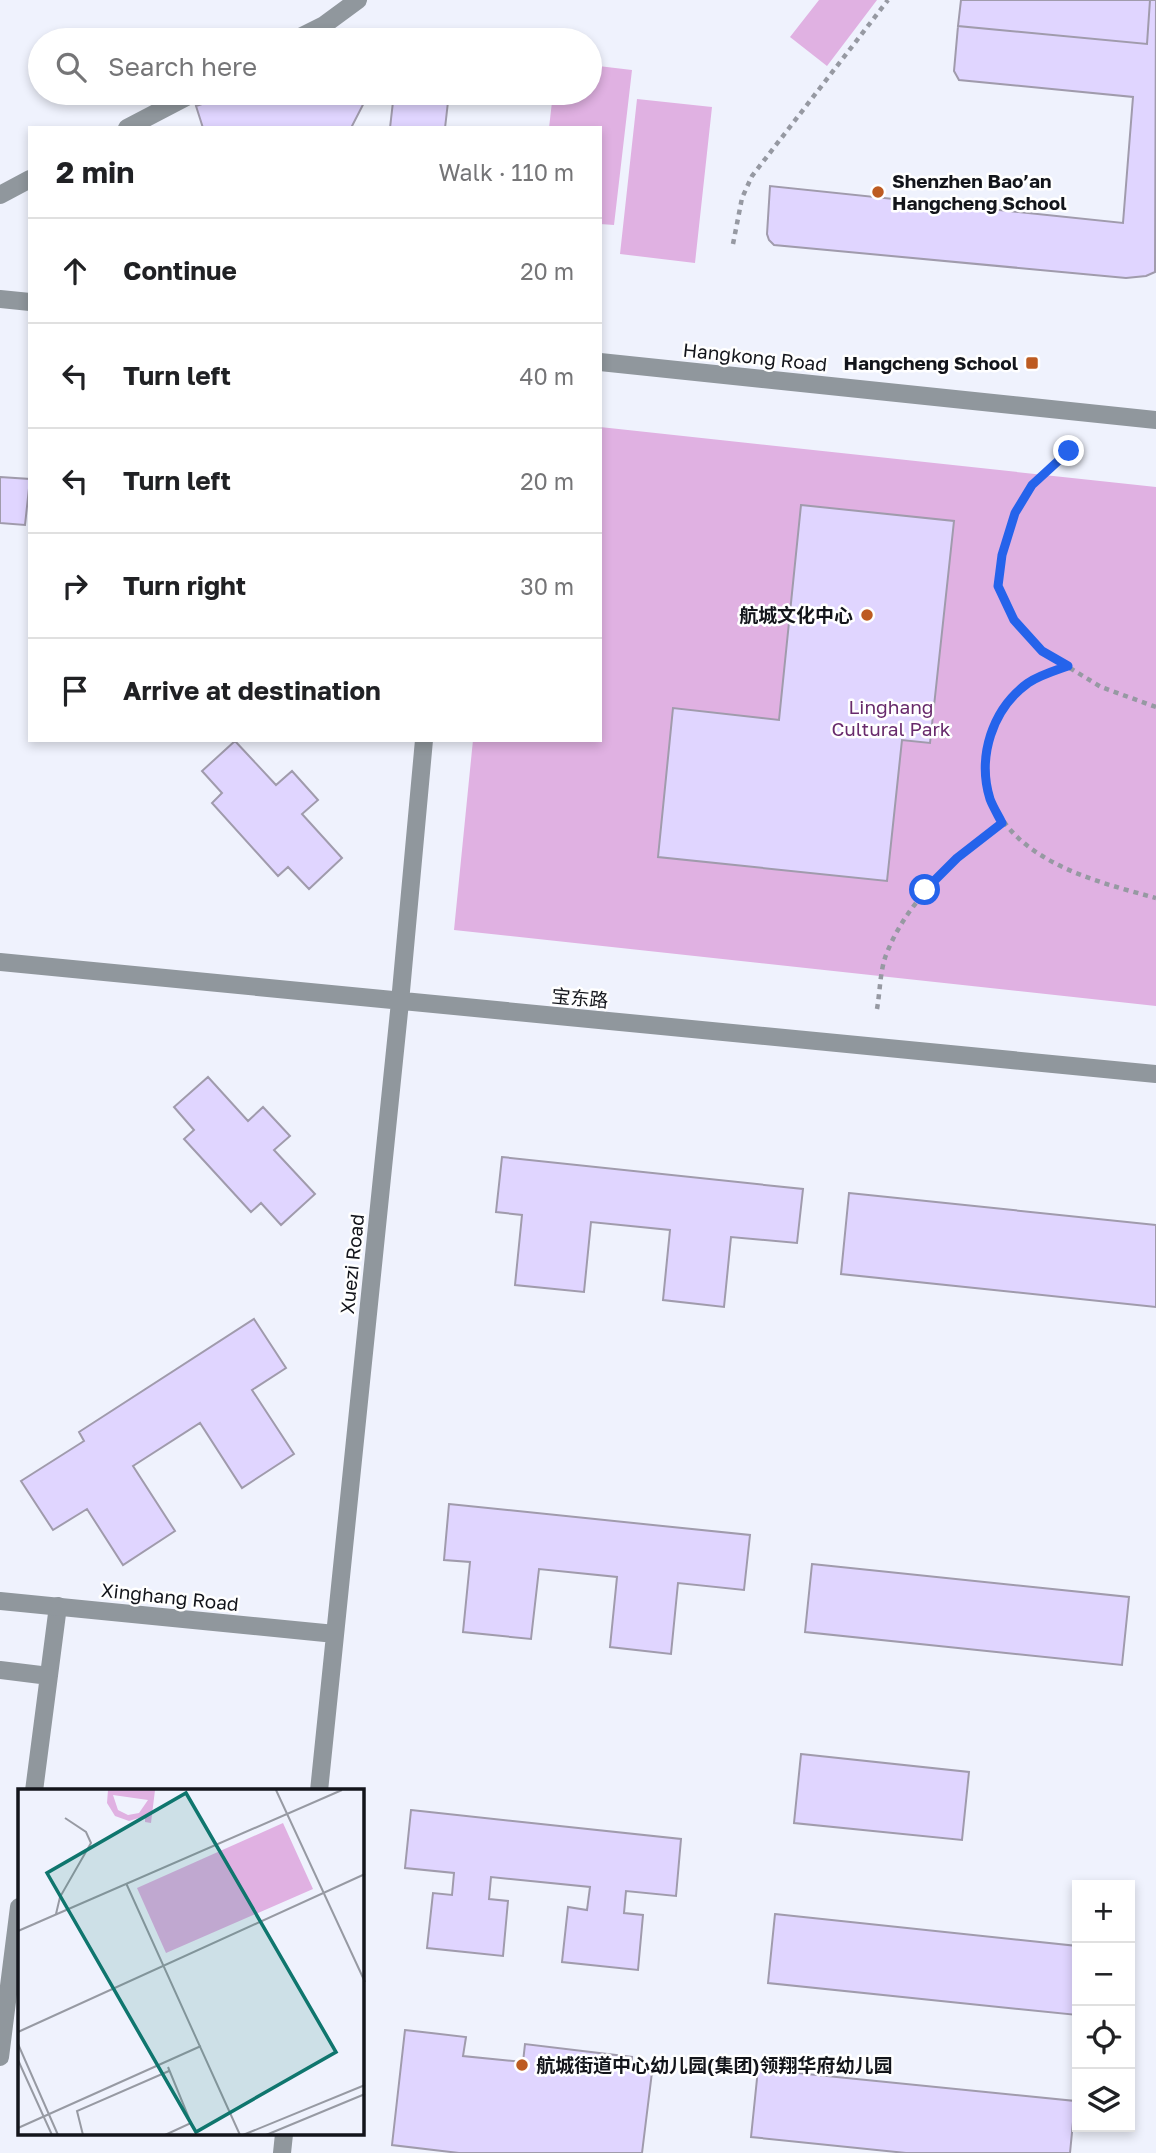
<!DOCTYPE html>
<meta charset="utf-8">
<style>
:root{--surface:#fff;--page:#f2f2f2;--text:#202124;--muted:#757577;--line:#e0e0e0}
body{margin:0;font-family:"Golos Text","Noto Sans SC",sans-serif;background:var(--page);color:var(--text)}
.controls{position:absolute;right:21px;bottom:21px;display:grid;overflow:hidden;border-radius:0px;box-shadow:0 4px 10px #0003}
.controls button{width:63px;height:63px;display:grid;place-items:center;padding:0;border:0;border-bottom:2px solid var(--line);background:var(--surface);color:var(--text);font:35px sans-serif}
.stop{position:absolute;width:21px;height:21px;margin:-16px;border:5px solid #2563eb;border-radius:50%;background:#fff}
.stop.end{background:#2563eb;border-color:#fff;box-shadow:0 2px 7px #0008}
.list{margin:0;padding:0;list-style:none}
h2{display:flex;justify-content:space-between;align-items:center;height:91px;margin:0;padding:0 28px;font-size:30px}
h2 small{font-size:23px;font-weight:400;color:var(--muted)}
.list li{display:grid;grid-template-columns:46px 1fr auto;gap:21px;align-items:center;box-sizing:border-box;height:105px;padding:0 28px;border-top:2px solid var(--line)}
.list b{display:block;font-size:26px;white-space:nowrap}
.list em{font-size:23px;font-style:normal;color:var(--muted)}
.icon{flex:none;width:38px;height:38px;fill:none;stroke:currentColor;stroke-width:2;stroke-linecap:round;stroke-linejoin:round}
.map{position:relative;flex:none;width:1156px;height:2153px;overflow:hidden}
.search{position:absolute;background:var(--surface);box-shadow:0 4px 10px #0003;left:28px;top:28px;width:574px;height:77px;display:flex;align-items:center;gap:18px;box-sizing:border-box;padding:0 24px;border-radius:38px;color:var(--muted);font-size:26px}
.panel{position:absolute;background:var(--surface);box-shadow:0 4px 10px #0003;left:28px;top:126px;width:574px;height:616px;border-radius:0px}
.map>svg:first-child{display:block}
</style>
<div class="map">
<svg width="1156" height="2153" viewBox="0 0 1156 2153">
<rect width="100%" height="100%" fill="#eff2fd"/>
<!-- green -->
<path fill="#e0b1e2" d="M819,0H877L827,66L790,37Z
M590,65L632,70L614,225L600,224V128H549L553,93H590Z
M637,99L712,107L695,263L620,254Z
M600,427L1156,487V1006L454,930L473,740H600Z"/>
<!-- building -->
<path fill="#e0d5ff" stroke="#a09bac" stroke-width="2" d="M961,0H1150L1147,44L958,26Z
M1150,0H1156L1155,272L1146,276L1126,278L774,245L769,240L767,234L770,186L1123,223L1133,97L959,80L954,71L958,26L1147,44Z
M235,93H369L351,128H203L196,106Z
M394,93H449L445,128H390Z
M0,477L30,479L25,525L0,523Z
M801,505L954,521L930,743L902,740L887,881L658,857L673,708L779,720Z
M235,741L276,785L292,771L318,800L302,814L342,858L309,889L288,867L278,876L212,803L222,793L202,771Z
M208,1077L248,1121L263,1107L290,1136L274,1150L315,1194L281,1225L261,1203L251,1212L184,1139L194,1130L174,1107Z
M502,1157L803,1189L797,1243L731,1237L724,1307L663,1300L670,1230L591,1222L584,1292L515,1285L522,1215L496,1212Z
M849,1193L1156,1225V1307L841,1274Z
M254,1319L286,1368L252,1390L294,1454L242,1488L200,1423L133,1466L175,1531L123,1565L87,1509L53,1530L21,1481L84,1441L79,1432Z
M449,1504L750,1535L744,1590L678,1583L671,1654L610,1647L617,1577L539,1569L531,1639L463,1632L470,1562L444,1560Z
M812,1564L1129,1597L1122,1665L805,1632Z
M801,1754L969,1772L962,1840L794,1823Z
M411,1810L681,1839L676,1896L626,1891L624,1913L643,1915L638,1970L562,1962L568,1907L587,1910L590,1887L491,1877L489,1899L508,1901L503,1956L427,1948L433,1893L452,1895L454,1873L405,1868Z
M775,1914L1077,1946V2015L768,1983Z
M405,2030L466,2037L463,2056L523,2062L525,2044L632,2057L631,2069L652,2072L642,2153H459L392,2145Z
M758,2069L1075,2101L1070,2153H906L751,2137Z"/>
<g fill="none" stroke-linecap="round" stroke-linejoin="round">
<!-- path -->
<path stroke="#9699a2" stroke-width="4.5" stroke-dasharray="5 5" stroke-linecap="butt" d="M733,244L742,198L752,176L888,0
M1069,451L1033,485L1015,513L1002,555L998,586L1014,620L1042,651L1101,687L1156,707
M1068,666C1054,671 1041,675 1029,683C971,722 972,801 1024,843C1060,873 1112,886 1156,898
M877,1009C880,992 880,971 886,955C908,898 955,860 1002,823"/>
<!-- lane -->
<path stroke="#90979d" stroke-width="18" d="M294,40L324,25L358,0
M127,128L194,93
M0,195L30,179
M0,1670L49,1676
M34,1791L58,1606
M0,2057L19,1907"/>
<!-- street -->
<path stroke="#90979d" stroke-width="18" d="M0,299L30,302
M600,362L1156,420
M0,962L1156,1074
M0,1601L335,1634
M319,1791L400,1002L424,740
M282,2153L284,2134"/>
</g>
<g fill="none" stroke-linecap="round" stroke-linejoin="round">
<!-- route -->
<path stroke="#2563eb" stroke-width="9" d="M925,890L957,858L1002,823C998,815 993,807 990,799C977,757 992,709 1028,683C1040,675 1054,671 1068,666L1042,651L1014,620L998,586L1002,555L1015,513L1032,485L1069,451"/>
</g>
<!-- markers -->
<g fill="#bd5b21" stroke="#fff" stroke-width="2.5">
<circle cx="878" cy="192" r="7"/>
<rect x="1025" y="356" width="14" height="14" rx="3.5"/>
<circle cx="867" cy="615" r="7"/>
<circle cx="522" cy="2065" r="7"/>
</g>
<g text-anchor="middle" stroke-width="5" stroke-linejoin="round" paint-order="stroke">
<!-- poi labels -->
<g font-size="19" font-weight="bold" fill="#13151b" stroke="#fff" text-anchor="start">
<text x="892" y="188">Shenzhen Bao’an<tspan x="892" dy="22">Hangcheng School</tspan></text>
<text x="1018" y="370" text-anchor="end">Hangcheng School</text>
<text x="853" y="622" text-anchor="end">航城文化中心</text>
<text x="536" y="2072">航城街道中心幼儿园(集团)领翔华府幼儿园</text>
</g>
<!-- street labels -->
<g font-size="19" fill="#13151b" stroke="#fff">
<text transform="translate(755 357) rotate(6)" y="7">Hangkong Road</text>
<text transform="translate(580 998) rotate(5)" y="7">宝东路</text>
<text transform="translate(352 1264) rotate(-84)" y="7">Xuezi Road</text>
<text transform="translate(170 1597) rotate(6)" y="7">Xinghang Road</text>
</g>
<!-- park labels -->
<g font-size="19" fill="#682a6c" stroke="#fff">
<text x="891" y="714">Linghang<tspan x="891" dy="22">Cultural Park</tspan></text>
</g>
</g>
<!-- overview -->
<g transform="translate(18 1789)">
<rect width="346" height="346" fill="#eff2fd"/>
<path d="M90,1H137L133,34L127,33V27L111,32L97,27L89,14ZM95,6L130,11L121,24L110,26L100,21ZM265,34L295,100L148,164L119,99Z" fill="#e0b1e2" fill-rule="evenodd"/>
<path fill="none" stroke="#979aa3" stroke-width="2" d="M258,1L347,193M108,94L222,346M38,125L42,108L73,54L68,43L47,29M0,142L324,1M0,243L347,85M0,255L40,346M0,271L34,346M0,339L183,257M65,346L59,322L151,282M147,346L173,334L150,278M225,346L347,296M248,346L347,305"/>
<path fill="#0f766e" fill-opacity="0.15" stroke="#0f766e" stroke-width="3.5" d="M168,4L318,263L178,343L29,84Z"/>
<rect width="346" height="346" fill="none" stroke="#13151b" stroke-width="3.5"/>
</g>
</svg>
<div class="controls">
<button>+</button>
<button>−</button>
<button><svg class="icon" aria-label="locate" viewBox="0 0 24 24"><circle cx="12" cy="12" r="6"/><path d="M12 2v4M12 18v4M2 12h4M18 12h4"/></svg></button>
<button><svg class="icon" aria-label="layers" viewBox="0 0 24 24"><path d="M12 4l9 5-9 5-9-5zM3 14l9 5 9-5"/></svg></button>
</div>
<div class="stop" style="left:925px;top:890px"></div>
<div class="stop end" style="left:1069px;top:451px"></div>
<div class="search"><svg class="icon" aria-label="search" viewBox="0 0 24 24"><circle cx="10" cy="10" r="6"/><path d="M15 15l6 6"/></svg>Search here</div>
<section class="panel">
<h2>2 min<small>Walk · 110 m</small></h2>
<ul class="list">
<li><svg class="icon" aria-label="ahead" viewBox="0 0 24 24"><path d="M12 20V5M6 11l6-6 6 6"/></svg><div><b>Continue</b></div><em>20 m</em></li>
<li><svg class="icon" aria-label="left" viewBox="0 0 24 24"><path d="M17 20v-9H6M10 6l-5 5 5 5"/></svg><div><b>Turn left</b></div><em>40 m</em></li>
<li><svg class="icon" aria-label="left" viewBox="0 0 24 24"><path d="M17 20v-9H6M10 6l-5 5 5 5"/></svg><div><b>Turn left</b></div><em>20 m</em></li>
<li><svg class="icon" aria-label="right" viewBox="0 0 24 24"><path d="M7 20v-9h11M14 6l5 5-5 5"/></svg><div><b>Turn right</b></div><em>30 m</em></li>
<li><svg class="icon" aria-label="arrive" viewBox="0 0 24 24"><path d="M6 21V4h12l-3 4 3 4H6"/></svg><div><b>Arrive at destination</b></div></li>
</ul>
</section>
</div>
